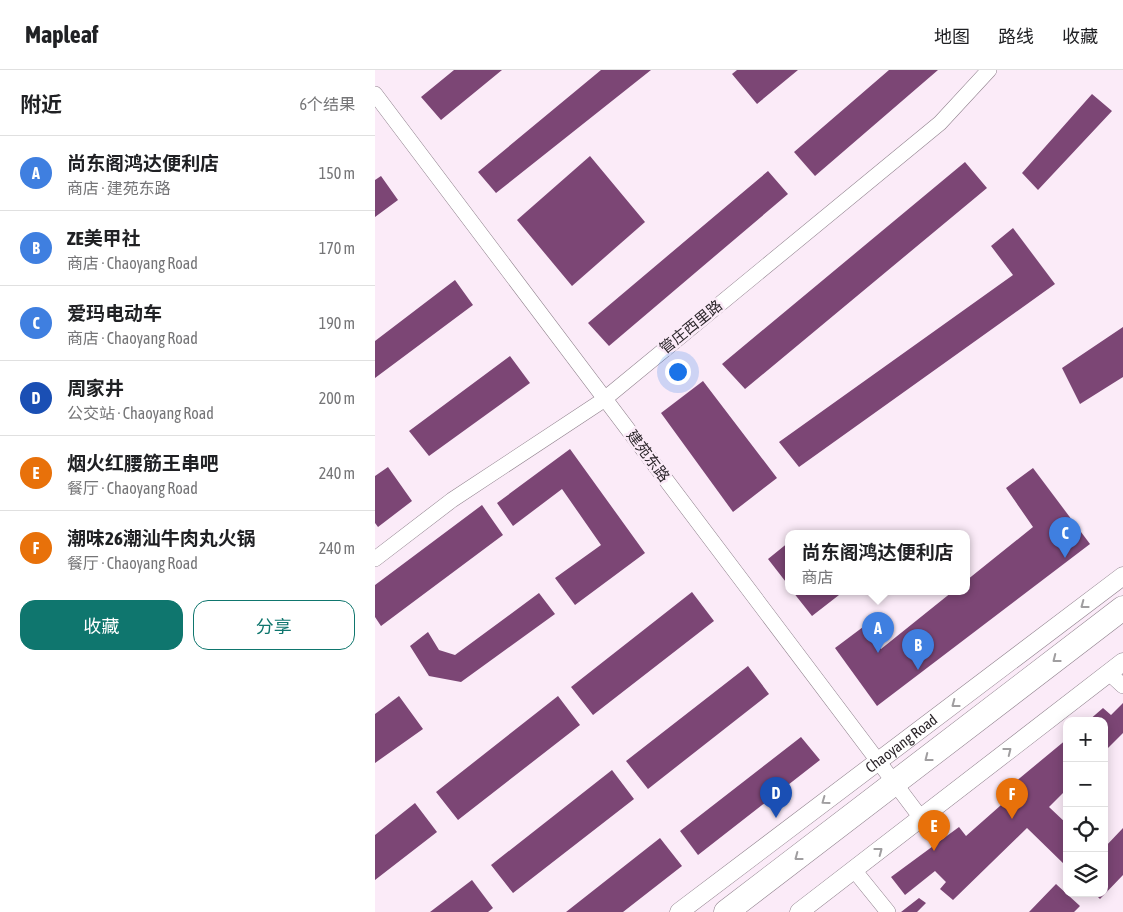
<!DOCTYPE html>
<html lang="zh">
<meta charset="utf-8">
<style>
:root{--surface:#fff;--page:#f2f2f2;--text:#202124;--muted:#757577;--line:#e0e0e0;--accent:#0f766e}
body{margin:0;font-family:"Asap Condensed","Noto Sans SC",sans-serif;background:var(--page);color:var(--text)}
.controls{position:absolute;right:15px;bottom:15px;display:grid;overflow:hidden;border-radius:10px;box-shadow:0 2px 12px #0003}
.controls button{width:45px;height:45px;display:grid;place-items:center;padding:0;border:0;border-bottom:1px solid var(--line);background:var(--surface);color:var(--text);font:25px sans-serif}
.you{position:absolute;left:302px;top:301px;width:18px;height:18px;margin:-12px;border:4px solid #fff;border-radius:50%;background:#1a73e8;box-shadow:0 0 0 8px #1a73e833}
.badge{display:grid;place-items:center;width:32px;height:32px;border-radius:50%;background:var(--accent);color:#fff;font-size:16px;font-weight:700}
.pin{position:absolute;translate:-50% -41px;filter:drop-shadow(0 1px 2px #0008)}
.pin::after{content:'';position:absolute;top:26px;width:18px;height:15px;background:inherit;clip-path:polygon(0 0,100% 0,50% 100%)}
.popup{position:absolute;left:410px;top:460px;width:185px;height:65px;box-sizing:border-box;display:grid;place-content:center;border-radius:10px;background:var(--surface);filter:drop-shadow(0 1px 4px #0005);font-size:16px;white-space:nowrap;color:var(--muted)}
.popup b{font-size:19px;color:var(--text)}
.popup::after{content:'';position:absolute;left:50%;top:100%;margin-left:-10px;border:10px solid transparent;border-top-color:var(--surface)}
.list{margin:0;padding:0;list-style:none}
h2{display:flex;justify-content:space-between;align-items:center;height:65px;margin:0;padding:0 20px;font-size:21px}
h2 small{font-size:16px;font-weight:400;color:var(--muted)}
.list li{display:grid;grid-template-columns:32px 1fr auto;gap:15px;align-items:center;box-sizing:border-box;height:75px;padding:0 20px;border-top:1px solid var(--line)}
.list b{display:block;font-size:19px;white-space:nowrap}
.list p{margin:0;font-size:16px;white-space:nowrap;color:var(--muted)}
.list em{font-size:16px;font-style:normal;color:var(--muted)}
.actions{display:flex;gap:10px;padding:15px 20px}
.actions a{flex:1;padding:11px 0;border:1px solid var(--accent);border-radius:15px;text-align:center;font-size:18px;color:var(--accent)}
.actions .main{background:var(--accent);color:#fff}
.icon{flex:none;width:28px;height:28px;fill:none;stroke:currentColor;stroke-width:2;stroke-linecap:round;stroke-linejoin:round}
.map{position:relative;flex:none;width:748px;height:842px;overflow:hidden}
header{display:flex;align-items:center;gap:30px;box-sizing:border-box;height:70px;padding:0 25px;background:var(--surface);border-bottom:1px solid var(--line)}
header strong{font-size:24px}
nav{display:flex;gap:28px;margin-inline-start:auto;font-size:18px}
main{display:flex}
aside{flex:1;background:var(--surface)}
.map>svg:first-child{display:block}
</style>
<header>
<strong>Mapleaf</strong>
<nav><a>地图</a><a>路线</a><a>收藏</a></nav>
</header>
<main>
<aside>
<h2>附近<small>6个结果</small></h2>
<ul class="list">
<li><span class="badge" style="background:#3f7fe0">A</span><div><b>尚东阁鸿达便利店</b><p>商店 · 建苑东路</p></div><em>150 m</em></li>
<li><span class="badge" style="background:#3f7fe0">B</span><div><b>ZE美甲社</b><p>商店 · Chaoyang Road</p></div><em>170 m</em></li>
<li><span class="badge" style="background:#3f7fe0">C</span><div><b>爱玛电动车</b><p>商店 · Chaoyang Road</p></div><em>190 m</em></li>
<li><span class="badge" style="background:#1a4fb4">D</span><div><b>周家井</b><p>公交站 · Chaoyang Road</p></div><em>200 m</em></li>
<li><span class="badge" style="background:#e8710a">E</span><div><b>烟火红腰筋王串吧</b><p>餐厅 · Chaoyang Road</p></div><em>240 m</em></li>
<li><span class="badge" style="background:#e8710a">F</span><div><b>潮味26潮汕牛肉丸火锅</b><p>餐厅 · Chaoyang Road</p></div><em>240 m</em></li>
</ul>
<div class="actions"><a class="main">收藏</a><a>分享</a></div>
</aside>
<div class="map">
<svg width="748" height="842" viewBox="0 0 748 842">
<rect width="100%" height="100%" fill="#fbebf8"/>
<!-- building -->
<path fill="#7c4675" d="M79,0H127L66,50L46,27Z
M226,0H276L121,123L103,102Z
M362,0H423L382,34L357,4Z
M514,0H563L440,106L419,82Z
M717,24L737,41L663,120L647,103Z
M215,86L270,152L197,216L142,150Z
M590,92L612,118L370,319L347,294Z
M393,101L413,124L234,276L213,253Z
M6,106L23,130L0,147V110Z
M638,158L680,214L424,397L404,372L638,205L616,176Z
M80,210L98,235L0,308V271Z
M748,257V307L705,334L687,298Z
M135,286L155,313L54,386L34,361Z
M328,311L402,408L358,442L286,343Z
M195,379L270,483L200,535L180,508L226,475L187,419L138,456L122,433Z
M13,397L37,431L3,457L0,453V406Z
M658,398L715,474L502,636L460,578L488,557L506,579L577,522H592V510L658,457L631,418Z
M107,435L128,465L6,556L0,547V515Z
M414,472V516L393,489Z
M317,522L339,551L218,645L196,617Z
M418,522H462L464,525L437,546Z
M164,523L180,544L86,612L54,606L35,576L53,562L64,580L80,585Z
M373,596L394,624L273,719L251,691Z
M24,626L48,659L0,693V644Z
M183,626L205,655L83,750L61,722Z
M748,633V663L729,682V651H713L728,638L736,645Z
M426,667L445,690L323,785L305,761Z
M692,669V719L674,737L692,754V797L652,758L578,830L565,819L571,812L560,801L530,825L516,807L584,757L591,766L634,728L628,722Z
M237,700L259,729L138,823L116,795Z
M40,733L62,762L0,810V765Z
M748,758V805L725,829L719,823H729V778Z
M285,768L307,796L248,842H191Z
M97,810L118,838L113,842H55Z
M681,814L705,836L699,842H654Z
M544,828L551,833L542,842H526Z"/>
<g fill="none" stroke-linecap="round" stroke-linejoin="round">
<defs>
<path id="minor" d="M0,24L546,748
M0,489L77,430L227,331L565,53L614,0
M734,603L748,616
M479,800L513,842"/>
<g id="tertiary">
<path id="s1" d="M304,842L748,506"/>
<path d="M424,842L748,592"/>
</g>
<path id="trunk" d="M351,842L748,538"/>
</defs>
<!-- minor casing -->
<use href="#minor" stroke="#8f808c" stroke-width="16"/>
<!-- tertiary casing -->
<use href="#tertiary" stroke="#8f808c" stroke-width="19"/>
<!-- trunk casing -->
<use href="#trunk" stroke="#8f808c" stroke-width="25"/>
<!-- minor -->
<use href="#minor" stroke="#fff" stroke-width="15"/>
<!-- tertiary -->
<use href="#tertiary" stroke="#fff" stroke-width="18"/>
<!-- trunk -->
<use href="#trunk" stroke="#fff" stroke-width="24"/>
</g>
<!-- one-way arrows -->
<defs><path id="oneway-chevron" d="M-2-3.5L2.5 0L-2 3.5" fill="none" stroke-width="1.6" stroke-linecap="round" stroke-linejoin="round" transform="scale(1.25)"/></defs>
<g stroke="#a09ea0">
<use href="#oneway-chevron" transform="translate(709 535) rotate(143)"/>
<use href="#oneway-chevron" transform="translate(681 589) rotate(142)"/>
<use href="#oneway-chevron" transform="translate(580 634) rotate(143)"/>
<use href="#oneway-chevron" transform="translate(633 681) rotate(-38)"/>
<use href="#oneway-chevron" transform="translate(553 688) rotate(142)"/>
<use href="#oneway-chevron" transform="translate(450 731) rotate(144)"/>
<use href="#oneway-chevron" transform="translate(504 781) rotate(-37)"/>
<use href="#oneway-chevron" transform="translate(423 787) rotate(143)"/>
</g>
<g text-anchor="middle" stroke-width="5" stroke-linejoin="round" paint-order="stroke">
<!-- street labels -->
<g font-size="15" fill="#2d272c" stroke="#fbebf8">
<text transform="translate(316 257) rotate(-39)" y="5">管庄西里路</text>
<text transform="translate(273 386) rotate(53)" y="5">建苑东路</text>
<text dy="5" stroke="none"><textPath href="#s1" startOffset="279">Chaoyang Road</textPath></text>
</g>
</g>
</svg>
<div class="controls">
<button>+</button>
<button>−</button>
<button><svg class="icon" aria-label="locate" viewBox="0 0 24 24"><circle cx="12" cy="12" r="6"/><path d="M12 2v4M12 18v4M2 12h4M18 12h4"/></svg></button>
<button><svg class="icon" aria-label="layers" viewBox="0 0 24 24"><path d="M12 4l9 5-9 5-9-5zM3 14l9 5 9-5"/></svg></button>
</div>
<div class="you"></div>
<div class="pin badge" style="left:503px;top:583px;background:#3f7fe0">A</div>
<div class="popup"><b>尚东阁鸿达便利店</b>商店</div>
<div class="pin badge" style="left:543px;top:600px;background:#3f7fe0">B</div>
<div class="pin badge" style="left:690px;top:488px;background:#3f7fe0">C</div>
<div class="pin badge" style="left:401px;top:748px;background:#1a4fb4">D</div>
<div class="pin badge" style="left:559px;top:781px;background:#e8710a">E</div>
<div class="pin badge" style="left:637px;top:749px;background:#e8710a">F</div>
</div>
</main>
